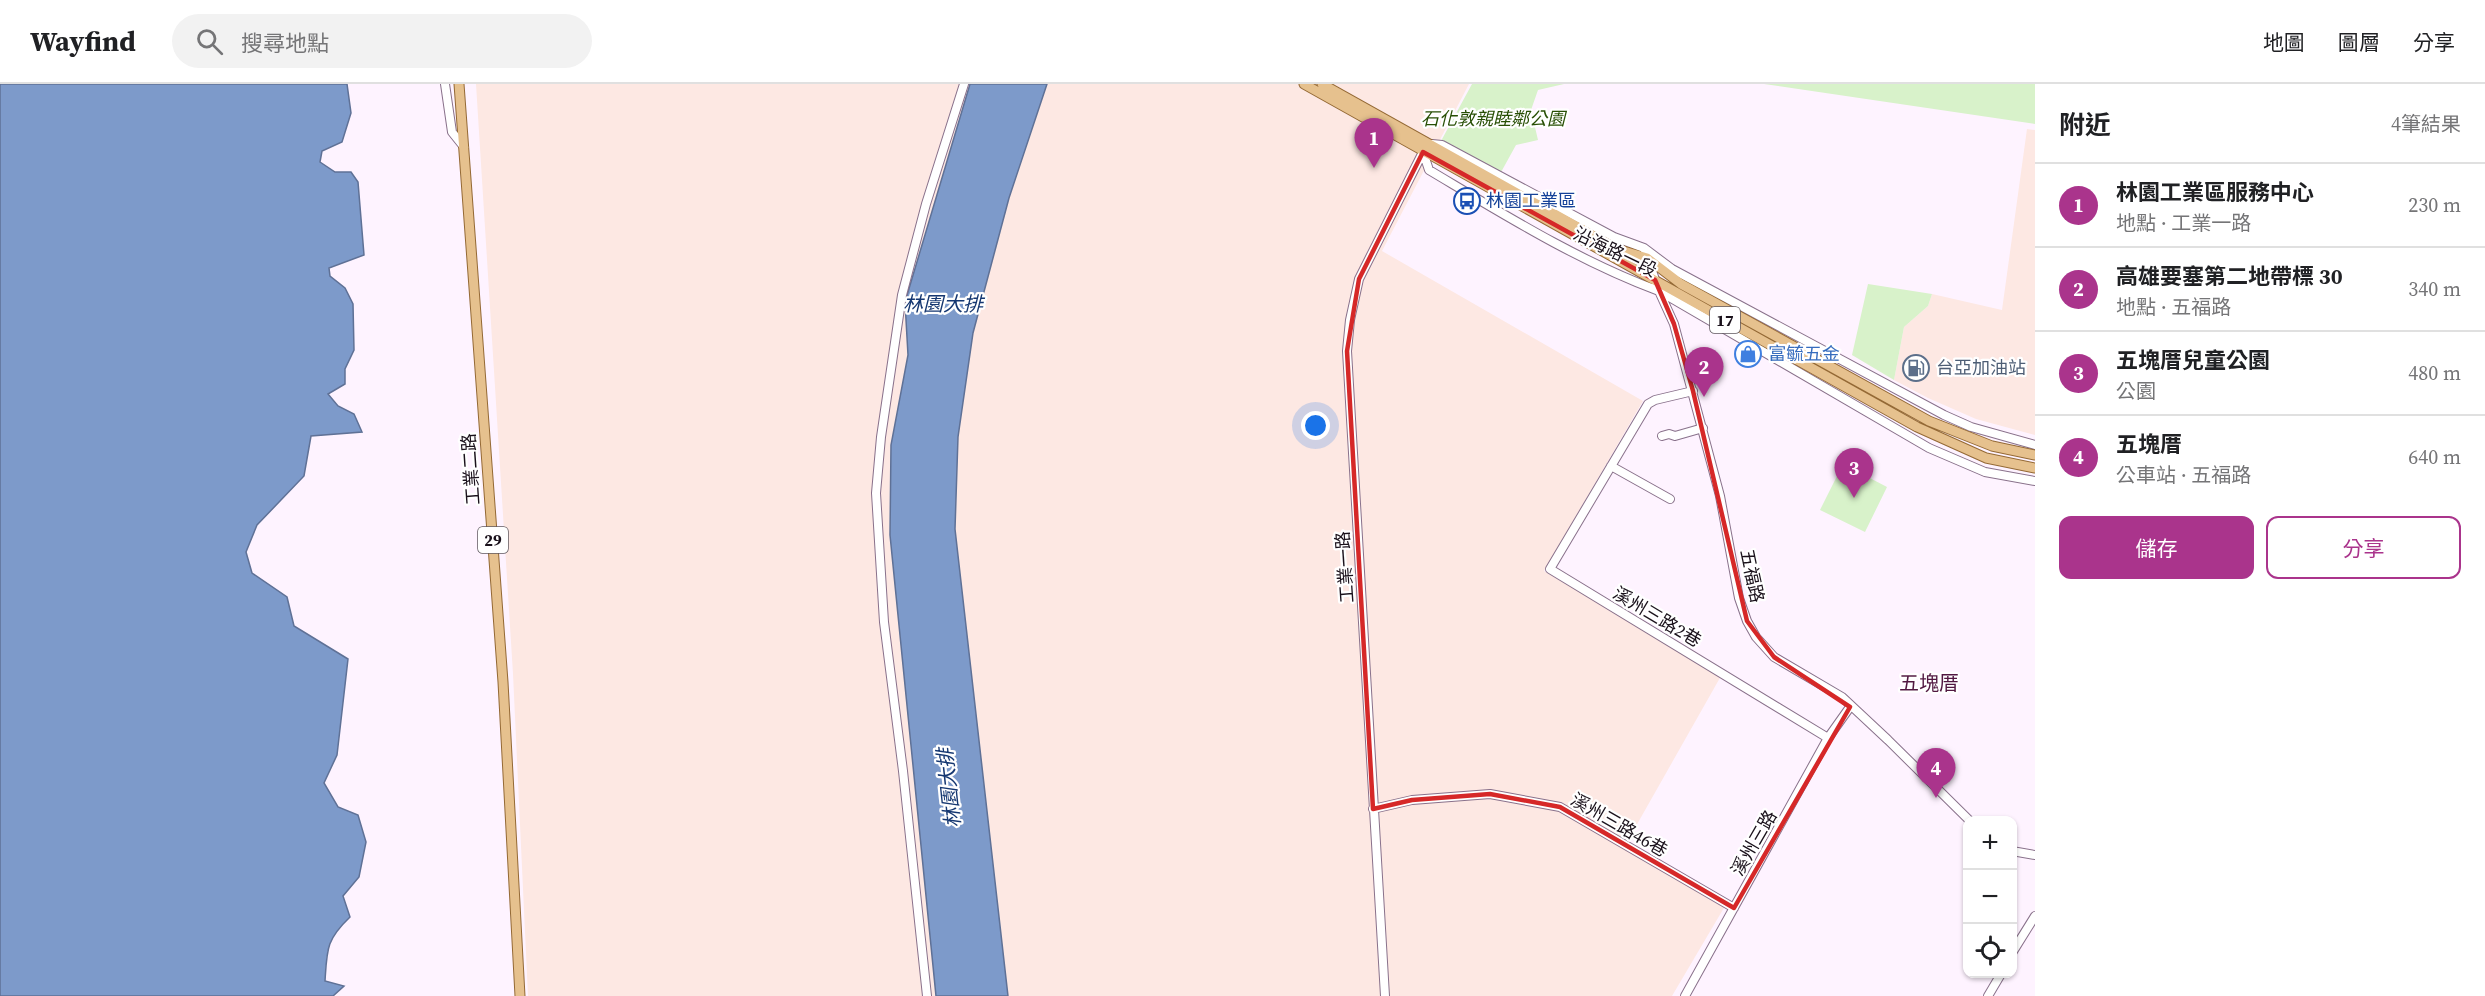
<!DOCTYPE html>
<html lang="zh-TW">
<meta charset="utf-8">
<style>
:root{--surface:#fff;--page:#f2f2f2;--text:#202124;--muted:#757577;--line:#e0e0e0;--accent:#aa348c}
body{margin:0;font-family:"Source Serif 4","Noto Sans TC",serif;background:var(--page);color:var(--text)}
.controls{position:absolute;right:18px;bottom:18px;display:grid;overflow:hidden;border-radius:12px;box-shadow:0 2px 4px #0004}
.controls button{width:54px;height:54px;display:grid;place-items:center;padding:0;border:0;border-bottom:2px solid var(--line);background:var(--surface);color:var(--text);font:30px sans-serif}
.you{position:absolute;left:1316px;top:342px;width:21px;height:21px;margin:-15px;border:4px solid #fff;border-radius:50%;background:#1a73e8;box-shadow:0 0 0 9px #1a73e833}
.badge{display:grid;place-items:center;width:39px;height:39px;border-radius:50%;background:var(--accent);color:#fff;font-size:20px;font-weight:700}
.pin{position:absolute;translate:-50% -50px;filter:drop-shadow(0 2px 3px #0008)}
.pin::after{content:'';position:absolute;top:32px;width:21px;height:18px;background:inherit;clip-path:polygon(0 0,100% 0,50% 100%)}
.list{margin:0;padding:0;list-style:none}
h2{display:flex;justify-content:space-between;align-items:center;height:78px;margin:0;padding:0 24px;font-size:26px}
h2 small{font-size:20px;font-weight:400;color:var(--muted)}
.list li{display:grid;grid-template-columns:39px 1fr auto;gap:18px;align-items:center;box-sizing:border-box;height:84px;padding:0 24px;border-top:2px solid var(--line)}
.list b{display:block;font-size:22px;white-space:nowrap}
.list p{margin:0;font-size:20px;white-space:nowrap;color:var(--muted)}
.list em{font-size:20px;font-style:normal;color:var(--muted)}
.actions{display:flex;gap:12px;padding:18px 24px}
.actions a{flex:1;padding:14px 0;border:2px solid var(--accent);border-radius:12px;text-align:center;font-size:21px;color:var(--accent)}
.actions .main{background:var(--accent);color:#fff}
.icon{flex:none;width:33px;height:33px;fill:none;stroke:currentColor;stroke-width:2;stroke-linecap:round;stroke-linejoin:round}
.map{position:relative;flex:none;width:2035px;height:912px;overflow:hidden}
header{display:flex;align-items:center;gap:36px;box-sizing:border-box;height:84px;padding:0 30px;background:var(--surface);border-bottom:2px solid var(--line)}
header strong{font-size:28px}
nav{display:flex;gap:33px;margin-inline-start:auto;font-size:21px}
.search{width:420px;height:54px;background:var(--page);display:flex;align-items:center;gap:15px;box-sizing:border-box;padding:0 21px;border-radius:33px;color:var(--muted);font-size:22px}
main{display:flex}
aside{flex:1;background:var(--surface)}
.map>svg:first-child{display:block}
</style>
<header>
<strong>Wayfind</strong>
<div class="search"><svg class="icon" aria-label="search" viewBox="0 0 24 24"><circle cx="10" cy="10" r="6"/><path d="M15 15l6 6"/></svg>搜尋地點</div>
<nav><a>地圖</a><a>圖層</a><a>分享</a></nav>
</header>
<main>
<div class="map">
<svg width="2035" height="912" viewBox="0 0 2035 912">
<rect width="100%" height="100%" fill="#fef3ff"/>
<!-- industrial -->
<path fill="#fde8e3" d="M476,0H1469L1382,167L1643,317L1544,487L1721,592L1627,758L1728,817L1672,912H528L513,590Z
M2027,45L2035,46V351L1976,335L1928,314L1894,296L1904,243L1928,222L1932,210L2002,226Z"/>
<!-- green -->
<path fill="#d8f2ca" d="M1472,0H1564L1538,6L1531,26L1538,56L1516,61L1500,90L1441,57Z
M1764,0H2035V40Z
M1868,200L1932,210L1928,222L1904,243L1894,296L1852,271Z
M1843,380L1887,403L1865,448L1820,426Z"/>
<!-- water -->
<path fill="#7d9aca" stroke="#5f7196" stroke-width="1.5" d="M0,0H347L351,29L342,58L322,67L320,78L335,88H351L358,98L364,171L329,184L330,192L345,204L353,220L354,266L345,285V300L328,310L338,322L354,330L362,348L311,352L304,392L257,441L246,468L252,489L287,513L294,542L348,575L337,671L324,699L338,723L358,731L366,758L359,793L343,812L350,833C326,856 327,865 325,897L344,902L333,912H0Z
M970,0H1047L1009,114L973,249L958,353L955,445L1008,912H936L890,451L891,361L908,271L905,218Z"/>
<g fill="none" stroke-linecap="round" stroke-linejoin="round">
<defs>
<path id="minor" d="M445,0L452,48L464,63
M1432,60L1442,61L1614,153L1644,164L1672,185L1944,331L1971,343L2035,361
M1423,68L1429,86C1503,130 1578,177 1659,207L1929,364L1985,388L2035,397
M1644,164L1659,207L1674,240L1720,412L1739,514L1747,537L1756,553L1774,573L1842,613L1888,656L1969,736
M1693,307L1655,316L1648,320L1550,485L1828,654
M1662,352L1669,350L1675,352L1703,344
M1611,382L1670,415
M1373,725L1412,716L1490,710L1560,723L1734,824
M2012,767L2035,771
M2012,869L2035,832
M927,912L903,687L884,538L876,409L881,353L902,211L926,120L964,0
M1385,912L1347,267L1350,236L1359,195L1423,68
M1685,912L1828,654L1850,623
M1988,912L2001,890"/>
<path id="major" d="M459,0L503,598L520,912
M1304,0L1917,343L1986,374L2035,384
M1322,0L1617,165L1647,174L1681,200L1929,337L1992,362L2035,371"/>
</defs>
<!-- minor casing -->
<use href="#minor" stroke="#89718b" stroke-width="10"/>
<!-- major casing -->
<use href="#major" stroke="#946935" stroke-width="11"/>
<!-- minor -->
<use href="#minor" stroke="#fff" stroke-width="8"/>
<!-- major -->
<use href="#major" stroke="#e6c18e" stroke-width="9"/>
</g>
<!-- marked area -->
<path fill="none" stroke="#d62828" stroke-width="4.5" stroke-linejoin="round" d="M1423,68L1655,196L1674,240L1693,307L1747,537L1774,573L1850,623L1734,824L1560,723L1490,710L1412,716L1373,725L1347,267L1359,195Z"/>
<!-- icons -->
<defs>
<symbol id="bus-ring" viewBox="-11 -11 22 22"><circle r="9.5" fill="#fff" stroke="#1a4fb4" stroke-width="1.5"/><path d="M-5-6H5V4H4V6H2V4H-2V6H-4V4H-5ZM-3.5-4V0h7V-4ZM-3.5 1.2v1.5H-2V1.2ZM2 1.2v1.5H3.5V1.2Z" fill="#1a4fb4"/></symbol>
<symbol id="shop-ring" viewBox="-11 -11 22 22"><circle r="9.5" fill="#fff" stroke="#3f7fe0" stroke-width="1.5"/><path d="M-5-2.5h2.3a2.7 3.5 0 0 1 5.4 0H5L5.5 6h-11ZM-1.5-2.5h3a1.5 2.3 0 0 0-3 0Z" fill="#3f7fe0"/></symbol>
<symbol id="fuel-ring" viewBox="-11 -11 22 22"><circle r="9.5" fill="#fff" stroke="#5c6f8a" stroke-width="1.5"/><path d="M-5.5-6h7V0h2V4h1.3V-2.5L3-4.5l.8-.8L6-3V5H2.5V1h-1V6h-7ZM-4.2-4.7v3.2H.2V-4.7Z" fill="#5c6f8a"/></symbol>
</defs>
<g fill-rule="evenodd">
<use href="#bus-ring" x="1452" y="102" width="30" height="30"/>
<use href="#shop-ring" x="1733" y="255" width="30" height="30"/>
<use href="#fuel-ring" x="1901" y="269" width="30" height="30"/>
</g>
<g text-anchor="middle" stroke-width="4.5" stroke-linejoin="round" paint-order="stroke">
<!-- shield labels -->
<g fill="#fff" stroke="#5f585f" stroke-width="1.5">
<rect x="1710" y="223" width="30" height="26" rx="4.5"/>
<rect x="478" y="443" width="30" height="26" rx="4.5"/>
</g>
<g font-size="16" font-weight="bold" fill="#1a111b">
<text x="1725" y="242">17</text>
<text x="493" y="462">29</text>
</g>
<!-- park labels -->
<g font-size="18" font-style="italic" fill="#284f05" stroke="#fff">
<text x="1493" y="41">石化敦親睦鄰公園</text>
</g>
<!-- transit labels -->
<g font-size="18" fill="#164399" stroke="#fff" text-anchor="start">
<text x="1486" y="123">林園工業區</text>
</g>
<!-- street labels -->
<g font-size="18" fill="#1a111b" stroke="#fff">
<text transform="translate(1615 168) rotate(26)" y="6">沿海路一段</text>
<text transform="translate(471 385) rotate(-94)" y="6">工業二路</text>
<text transform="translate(1345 483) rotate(-94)" y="6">工業一路</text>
<text transform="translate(1752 492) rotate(78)" y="6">五福路</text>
<text transform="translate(1657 533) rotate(31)" y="6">溪州三路2巷</text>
<text transform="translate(1619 741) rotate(30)" y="6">溪州三路46巷</text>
<text transform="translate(1754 759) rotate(-60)" y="6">溪州三路</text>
</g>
<!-- shop labels -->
<g font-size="18" fill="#366cbe" stroke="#fff" text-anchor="start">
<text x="1768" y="276">富毓五金</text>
</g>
<!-- service labels -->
<g font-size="18" fill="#4e5e75" stroke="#fff" text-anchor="start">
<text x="1936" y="290">台亞加油站</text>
</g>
<!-- water labels -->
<g font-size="20" font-style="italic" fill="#153771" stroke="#fff">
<text x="943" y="227">林園大排</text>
<text transform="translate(949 704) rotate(-96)" y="7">林園大排</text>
</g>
<!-- neighbourhood labels -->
<g font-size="20" fill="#511841" stroke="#fff">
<text x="1929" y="606">五塊厝</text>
</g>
</g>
</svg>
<div class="controls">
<button>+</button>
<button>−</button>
<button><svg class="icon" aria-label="locate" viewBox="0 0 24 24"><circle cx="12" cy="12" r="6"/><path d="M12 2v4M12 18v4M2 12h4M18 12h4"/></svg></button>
</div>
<div class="you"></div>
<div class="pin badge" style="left:1374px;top:84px">1</div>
<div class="pin badge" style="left:1704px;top:313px">2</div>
<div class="pin badge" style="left:1854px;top:414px">3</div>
<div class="pin badge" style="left:1936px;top:714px">4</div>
</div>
<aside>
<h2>附近<small>4筆結果</small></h2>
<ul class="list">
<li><span class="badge">1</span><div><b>林園工業區服務中心</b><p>地點 · 工業一路</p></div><em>230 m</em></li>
<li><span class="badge">2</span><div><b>高雄要塞第二地帶標 30</b><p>地點 · 五福路</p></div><em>340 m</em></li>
<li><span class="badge">3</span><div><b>五塊厝兒童公園</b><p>公園</p></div><em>480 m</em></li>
<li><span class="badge">4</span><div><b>五塊厝</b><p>公車站 · 五福路</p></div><em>640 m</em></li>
</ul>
<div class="actions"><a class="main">儲存</a><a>分享</a></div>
</aside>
</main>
